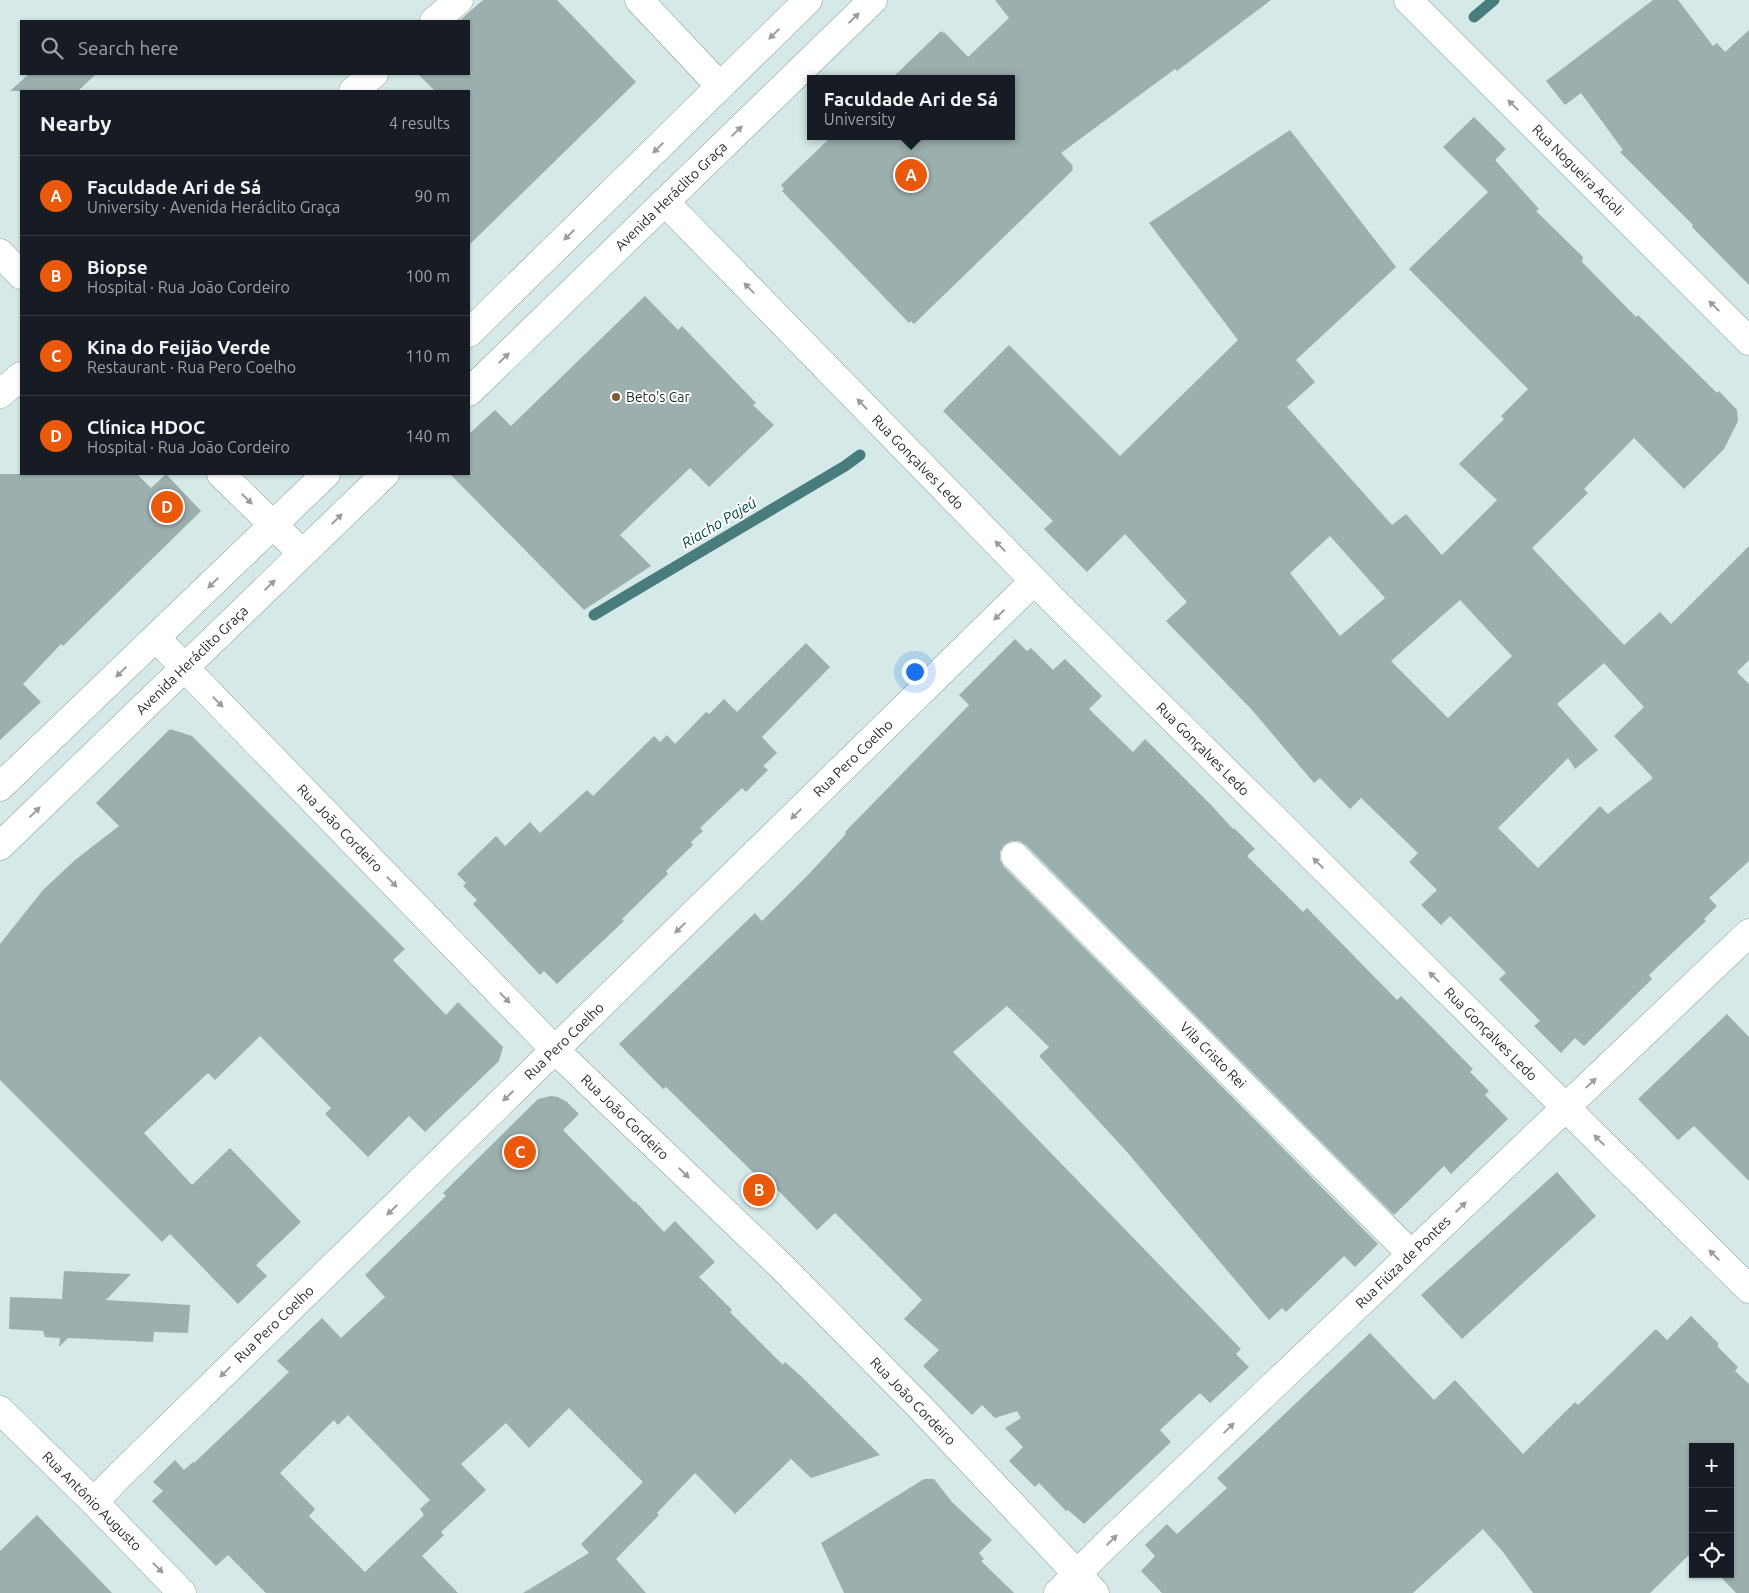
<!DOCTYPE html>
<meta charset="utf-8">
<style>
:root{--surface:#171b24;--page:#20242c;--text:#f1f3f6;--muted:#9ea1a6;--line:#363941;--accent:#ea580c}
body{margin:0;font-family:Ubuntu,sans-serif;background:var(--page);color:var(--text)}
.controls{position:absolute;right:15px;bottom:15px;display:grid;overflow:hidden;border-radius:0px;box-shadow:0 1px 4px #0004}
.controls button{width:45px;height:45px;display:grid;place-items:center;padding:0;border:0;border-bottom:1px solid var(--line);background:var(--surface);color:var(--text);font:25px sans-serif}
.you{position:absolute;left:914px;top:671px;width:18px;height:18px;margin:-12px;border:4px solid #fff;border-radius:50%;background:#1a73e8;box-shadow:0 0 0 8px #1a73e833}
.badge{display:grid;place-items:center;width:32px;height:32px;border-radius:50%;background:var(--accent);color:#fff;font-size:16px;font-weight:700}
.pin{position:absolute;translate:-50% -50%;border:2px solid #fff;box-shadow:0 1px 5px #0006}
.popup{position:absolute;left:807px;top:75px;width:208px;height:65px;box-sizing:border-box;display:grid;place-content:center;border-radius:0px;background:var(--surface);filter:drop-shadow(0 1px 4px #0005);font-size:16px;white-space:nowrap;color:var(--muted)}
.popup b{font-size:19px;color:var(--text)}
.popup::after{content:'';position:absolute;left:50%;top:100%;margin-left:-10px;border:10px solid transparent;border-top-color:var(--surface)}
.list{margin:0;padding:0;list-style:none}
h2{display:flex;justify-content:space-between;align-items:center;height:65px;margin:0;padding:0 20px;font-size:21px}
h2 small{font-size:16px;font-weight:400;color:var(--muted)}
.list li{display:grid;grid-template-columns:32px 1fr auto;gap:15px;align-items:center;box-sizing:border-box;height:80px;padding:0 20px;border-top:1px solid var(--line)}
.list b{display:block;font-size:19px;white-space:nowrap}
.list p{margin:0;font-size:16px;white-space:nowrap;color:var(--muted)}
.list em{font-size:16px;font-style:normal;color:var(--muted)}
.icon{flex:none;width:28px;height:28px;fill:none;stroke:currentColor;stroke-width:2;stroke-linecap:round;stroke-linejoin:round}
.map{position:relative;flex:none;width:1749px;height:1593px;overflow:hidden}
.search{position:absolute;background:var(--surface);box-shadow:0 1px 4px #0004;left:20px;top:20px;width:450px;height:55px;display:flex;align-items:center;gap:12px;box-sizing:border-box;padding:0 18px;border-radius:0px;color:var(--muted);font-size:19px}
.panel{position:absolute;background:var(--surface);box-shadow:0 1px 4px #0004;left:20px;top:90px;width:450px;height:385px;border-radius:0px}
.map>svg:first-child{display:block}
</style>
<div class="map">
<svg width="1749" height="1593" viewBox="0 0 1749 1593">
<rect width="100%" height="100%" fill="#d4e9e8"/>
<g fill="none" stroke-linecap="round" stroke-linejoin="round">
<!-- stream -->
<path stroke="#497c7c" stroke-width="11" d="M1474,17L1494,0
M594,615L845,466L860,455"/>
</g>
<!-- building -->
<path fill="#9bafae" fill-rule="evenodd" d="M483,0H557L636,82L469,245V91H435L418,74H469V21H459Z
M995,0H1271L1177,71L1175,69L1061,153L1073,166L1072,168L1073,170L914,324L911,321L909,323L782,191L784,189L781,185L832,136H1011V79H891L941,31L943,33L944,32L968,57L1009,18Z
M1653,0H1678L1713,46L1717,43L1725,52L1749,30V285L1692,227L1693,225L1620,152L1623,150L1581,93L1565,105L1546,81Z
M29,74H96L78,91H10Z
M1474,117L1506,149L1495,160L1539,209L1536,211L1583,257L1582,262L1636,317L1638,315L1717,393L1719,391L1737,410L1738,421L1724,449L1684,489L1634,438L1584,489L1588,493L1532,548L1624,645L1660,612L1671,624L1749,546V660L1737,672L1749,684V861L1709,898L1717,906L1704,919L1706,921L1649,975L1652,979L1584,1046L1575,1038L1561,1053L1534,1026L1540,1021L1499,979L1506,973L1450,916L1441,925L1421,905L1437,890L1409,862L1418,853L1361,798L1350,809L1320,778L1314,783L1252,710L1166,621L1187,602L1125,534L1087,572L1044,529L1053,521L943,411L1009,345L1120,456L1238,340L1149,223L1290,130L1396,267L1296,360L1315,382L1287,407L1392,525L1406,514L1442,555L1497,500L1459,464L1504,419L1501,416L1528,389L1409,269L1488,192L1443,147ZM1330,536L1385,598L1340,636L1290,573ZM1460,600L1512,656L1448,718L1391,661ZM1604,663L1644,707L1614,736L1653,778L1608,814L1600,806L1538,868L1498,828L1568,758L1575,769L1598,750L1557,704Z
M645,296L678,330L682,326L756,403L753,405L774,425L709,487L690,468L620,535L651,566L584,610L450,474H469V434L495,410L511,426Z
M0,474H137L151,488L166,474L201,511L63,646L61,644L23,684L41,702L0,740Z
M1015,639L1027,651L1031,648L1053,670L1065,659L1102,696L1089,709L1133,752L1145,739L1213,807L1233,829L1234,828L1255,849L1247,856L1303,912L1307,908L1397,1000L1401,996L1473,1069L1470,1072L1489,1091L1485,1095L1508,1119L1451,1174L1444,1166L1394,1215L1026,845L1019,841H1011L1004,845L1000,852V860L1004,867L1378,1244L1355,1267L1344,1256L1286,1312L1282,1308L1269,1320L1127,1152L1039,1056L1049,1047L1007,1006L953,1052L1241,1349L1236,1354L1249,1367L1210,1403L1200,1393L1160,1430L1171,1442L1084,1524L1068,1510L1066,1511L1039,1483L1035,1487L1009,1461L1023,1447L1005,1428L1021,1418L1017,1411L995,1418L982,1405L972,1415L923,1366L939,1350L904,1319L922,1300L835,1213L817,1230L766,1178L763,1182L666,1087L663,1089L619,1044L755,913L762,921L807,876L846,834L845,832L969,705L959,695Z
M806,643L830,667L762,737L777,753L763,766L768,770L746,792L742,788L700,828L703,831L691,842L693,845L666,871L668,874L622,919L624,921L557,984L544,971L540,975L473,904L477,900L463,886L466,883L457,874L496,836L505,846L530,822L540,833L587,790L593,796L654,736L660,742L667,735L675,744L706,712L709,714L724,699L737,712Z
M170,729L192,736L405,949L393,960L446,1015L458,1002L503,1047L499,1061L425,1132L409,1116L368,1157L325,1114L331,1108L260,1036L215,1080L208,1073L144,1133L192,1185L230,1148L301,1222L256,1265L267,1276L238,1304L170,1234L162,1242L0,1080V944L43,890L75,860L119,826L96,803Z
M1727,1014L1749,1037V1181L1694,1126L1678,1140L1638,1099Z
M551,1096L558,1097L567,1102L579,1114L563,1130L634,1202L635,1201L664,1232L675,1221L715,1262L699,1277L732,1310L730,1312L783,1365L785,1362L802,1377L880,1455L811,1478L791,1459L735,1514L695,1473L657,1513L659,1515L616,1559L646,1593H523L589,1553L581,1544L643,1482L569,1408L529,1448L506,1423L461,1464L486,1490L441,1532L444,1535L422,1556L458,1593H266L228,1555L216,1566L152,1501L163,1491L153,1482L175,1460L184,1470L193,1462L194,1463L256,1404L289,1372L277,1361L322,1318L341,1338L385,1297L365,1275L446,1196L443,1193L538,1099ZM348,1415L430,1500L420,1509L424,1515L365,1572L309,1516L315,1509L280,1473L334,1420L338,1425Z
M1557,1172L1596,1216L1462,1339L1421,1295Z
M64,1271L131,1274L106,1300L190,1305L188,1333L154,1332L153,1342L68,1338L59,1347L60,1338L45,1337L43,1331L9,1329L10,1297L62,1299Z
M1691,1316L1719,1344L1717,1346L1738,1367L1735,1371L1749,1384V1593H1736L1718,1574H1730V1447H1693V1551L1650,1593H1533L1503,1552L1483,1529L1413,1593H1162L1141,1571L1155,1556L1145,1545L1167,1524L1177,1534L1227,1488L1217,1478L1370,1333L1434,1400L1455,1380L1523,1454L1575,1402L1578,1405L1656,1329L1667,1340Z
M924,1479H934L952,1502L992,1540L979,1553L984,1559L981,1561L1014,1593H844L821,1543Z
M37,1515L57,1536L112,1593H0V1551Z"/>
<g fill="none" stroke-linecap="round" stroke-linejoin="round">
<defs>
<path id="minor" d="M639,0L720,86
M1408,0L1749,341
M434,21L459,0
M353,91L374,74
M665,202L1053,600L1749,1289
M0,394L21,376
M1015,856L1411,1254
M94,1502L118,1477L1034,581
M1058,1593L1108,1543L1749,933"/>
<path id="tertiary" d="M0,253L21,275
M221,474L302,553
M156,638L555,1050L778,1263L920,1407L1095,1593
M0,1410L94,1502L182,1593"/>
<path id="primary" d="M469,333L808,0
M469,392L873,0
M0,787L326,474
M0,846L385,474"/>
</defs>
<!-- minor casing -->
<use href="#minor" stroke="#899c9c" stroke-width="29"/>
<!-- tertiary casing -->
<use href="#tertiary" stroke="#899c9c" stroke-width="29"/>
<!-- primary casing -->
<use href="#primary" stroke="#899c9c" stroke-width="29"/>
<!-- minor -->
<use href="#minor" stroke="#fff" stroke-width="28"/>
<!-- tertiary -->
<use href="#tertiary" stroke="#fff" stroke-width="28"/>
<!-- primary -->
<use href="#primary" stroke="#fff" stroke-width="28"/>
</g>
<!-- one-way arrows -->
<defs><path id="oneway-solid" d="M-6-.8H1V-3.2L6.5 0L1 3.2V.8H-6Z" transform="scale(1.25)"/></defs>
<g fill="#9a9d9d">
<use href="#oneway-solid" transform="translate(854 18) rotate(-44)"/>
<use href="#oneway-solid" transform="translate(774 34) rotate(136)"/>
<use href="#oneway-solid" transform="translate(1513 105) rotate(-135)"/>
<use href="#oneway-solid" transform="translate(737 131) rotate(-44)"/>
<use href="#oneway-solid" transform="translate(658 148) rotate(135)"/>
<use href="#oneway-solid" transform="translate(569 235) rotate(136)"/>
<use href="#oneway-solid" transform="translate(749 288) rotate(-134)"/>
<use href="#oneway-solid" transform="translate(1714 306) rotate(-135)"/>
<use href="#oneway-solid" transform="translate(504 358) rotate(-44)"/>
<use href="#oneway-solid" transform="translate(862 404) rotate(-134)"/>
<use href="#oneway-solid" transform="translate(247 499) rotate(44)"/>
<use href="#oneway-solid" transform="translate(337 519) rotate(-44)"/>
<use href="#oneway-solid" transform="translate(1000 546) rotate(-134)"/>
<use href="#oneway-solid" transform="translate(213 583) rotate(136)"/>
<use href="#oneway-solid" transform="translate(270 585) rotate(-44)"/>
<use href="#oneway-solid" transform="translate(999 615) rotate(136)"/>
<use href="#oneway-solid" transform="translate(121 672) rotate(136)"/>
<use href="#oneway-solid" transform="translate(218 702) rotate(46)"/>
<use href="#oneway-solid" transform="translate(35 812) rotate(-44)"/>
<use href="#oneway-solid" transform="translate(796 814) rotate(136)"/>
<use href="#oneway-solid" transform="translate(1318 863) rotate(-135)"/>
<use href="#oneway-solid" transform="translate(392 882) rotate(46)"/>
<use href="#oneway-solid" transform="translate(680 928) rotate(136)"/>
<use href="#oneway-solid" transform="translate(1434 977) rotate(-135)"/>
<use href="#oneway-solid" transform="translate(505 998) rotate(46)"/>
<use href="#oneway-solid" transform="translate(1591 1083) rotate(-43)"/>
<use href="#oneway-solid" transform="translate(508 1096) rotate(136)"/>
<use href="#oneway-solid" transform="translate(1599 1140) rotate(-135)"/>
<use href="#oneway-solid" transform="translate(684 1173) rotate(44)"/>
<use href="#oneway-solid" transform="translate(1461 1207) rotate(-44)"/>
<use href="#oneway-solid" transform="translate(392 1210) rotate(136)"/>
<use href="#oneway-solid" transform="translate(1714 1255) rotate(-135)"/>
<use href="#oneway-solid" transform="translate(225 1372) rotate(136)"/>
<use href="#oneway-solid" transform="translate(1229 1428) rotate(-44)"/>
<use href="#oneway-solid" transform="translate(1112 1540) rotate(-44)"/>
<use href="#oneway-solid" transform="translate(158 1568) rotate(46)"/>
</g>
<!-- markers -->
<circle fill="#7a5b30" stroke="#fff" stroke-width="2" cx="616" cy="397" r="5"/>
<g text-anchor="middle" stroke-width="4" stroke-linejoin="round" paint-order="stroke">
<!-- street labels -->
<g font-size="14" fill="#1f2626" stroke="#fff">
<text transform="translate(1578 170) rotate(45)" y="5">Rua Nogueira Acioli</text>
<text transform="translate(671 196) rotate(-44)" y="5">Avenida Heráclito Graça</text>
<text transform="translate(918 462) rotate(46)" y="5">Rua Gonçalves Ledo</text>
<text transform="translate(192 660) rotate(-44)" y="5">Avenida Heráclito Graça</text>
<text transform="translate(1203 749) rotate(45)" y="5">Rua Gonçalves Ledo</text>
<text transform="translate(853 758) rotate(-44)" y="5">Rua Pero Coelho</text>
<text transform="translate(340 828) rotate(46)" y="5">Rua João Cordeiro</text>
<text transform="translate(1491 1034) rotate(45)" y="5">Rua Gonçalves Ledo</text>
<text transform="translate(564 1041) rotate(-44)" y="5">Rua Pero Coelho</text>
<text transform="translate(1213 1055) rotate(45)" y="5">Vila Cristo Rei</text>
<text transform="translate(625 1117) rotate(44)" y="5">Rua João Cordeiro</text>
<text transform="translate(1403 1262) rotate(-44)" y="5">Rua Fiúza de Pontes</text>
<text transform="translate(274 1324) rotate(-44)" y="5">Rua Pero Coelho</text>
<text transform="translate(913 1401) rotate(46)" y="5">Rua João Cordeiro</text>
<text transform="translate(92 1501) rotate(45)" y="5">Rua Antônio Augusto</text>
</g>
<!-- poi labels -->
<g font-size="14" fill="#1f2626" stroke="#fff" text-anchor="start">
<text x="626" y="402">Beto's Car</text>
</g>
<!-- water labels -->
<g font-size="15" font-style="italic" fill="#034848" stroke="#fff">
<text transform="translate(719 523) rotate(-31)" y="5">Riacho Pajeú</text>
</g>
</g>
</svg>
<div class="controls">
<button>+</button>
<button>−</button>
<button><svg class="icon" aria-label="locate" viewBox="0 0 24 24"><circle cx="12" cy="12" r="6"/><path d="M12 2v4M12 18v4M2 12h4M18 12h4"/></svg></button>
</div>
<div class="you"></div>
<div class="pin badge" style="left:911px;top:175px">A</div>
<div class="popup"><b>Faculdade Ari de Sá</b>University</div>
<div class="pin badge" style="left:759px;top:1190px">B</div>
<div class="pin badge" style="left:520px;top:1152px">C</div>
<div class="pin badge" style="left:167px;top:507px">D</div>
<div class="search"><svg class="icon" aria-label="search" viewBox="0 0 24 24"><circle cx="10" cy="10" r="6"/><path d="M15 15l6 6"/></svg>Search here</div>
<section class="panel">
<h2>Nearby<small>4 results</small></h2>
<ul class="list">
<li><span class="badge">A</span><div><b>Faculdade Ari de Sá</b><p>University · Avenida Heráclito Graça</p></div><em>90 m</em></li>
<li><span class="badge">B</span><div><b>Biopse</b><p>Hospital · Rua João Cordeiro</p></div><em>100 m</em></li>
<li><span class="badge">C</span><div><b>Kina do Feijão Verde</b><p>Restaurant · Rua Pero Coelho</p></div><em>110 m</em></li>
<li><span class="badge">D</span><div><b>Clínica HDOC</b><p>Hospital · Rua João Cordeiro</p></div><em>140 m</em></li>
</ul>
</section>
</div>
